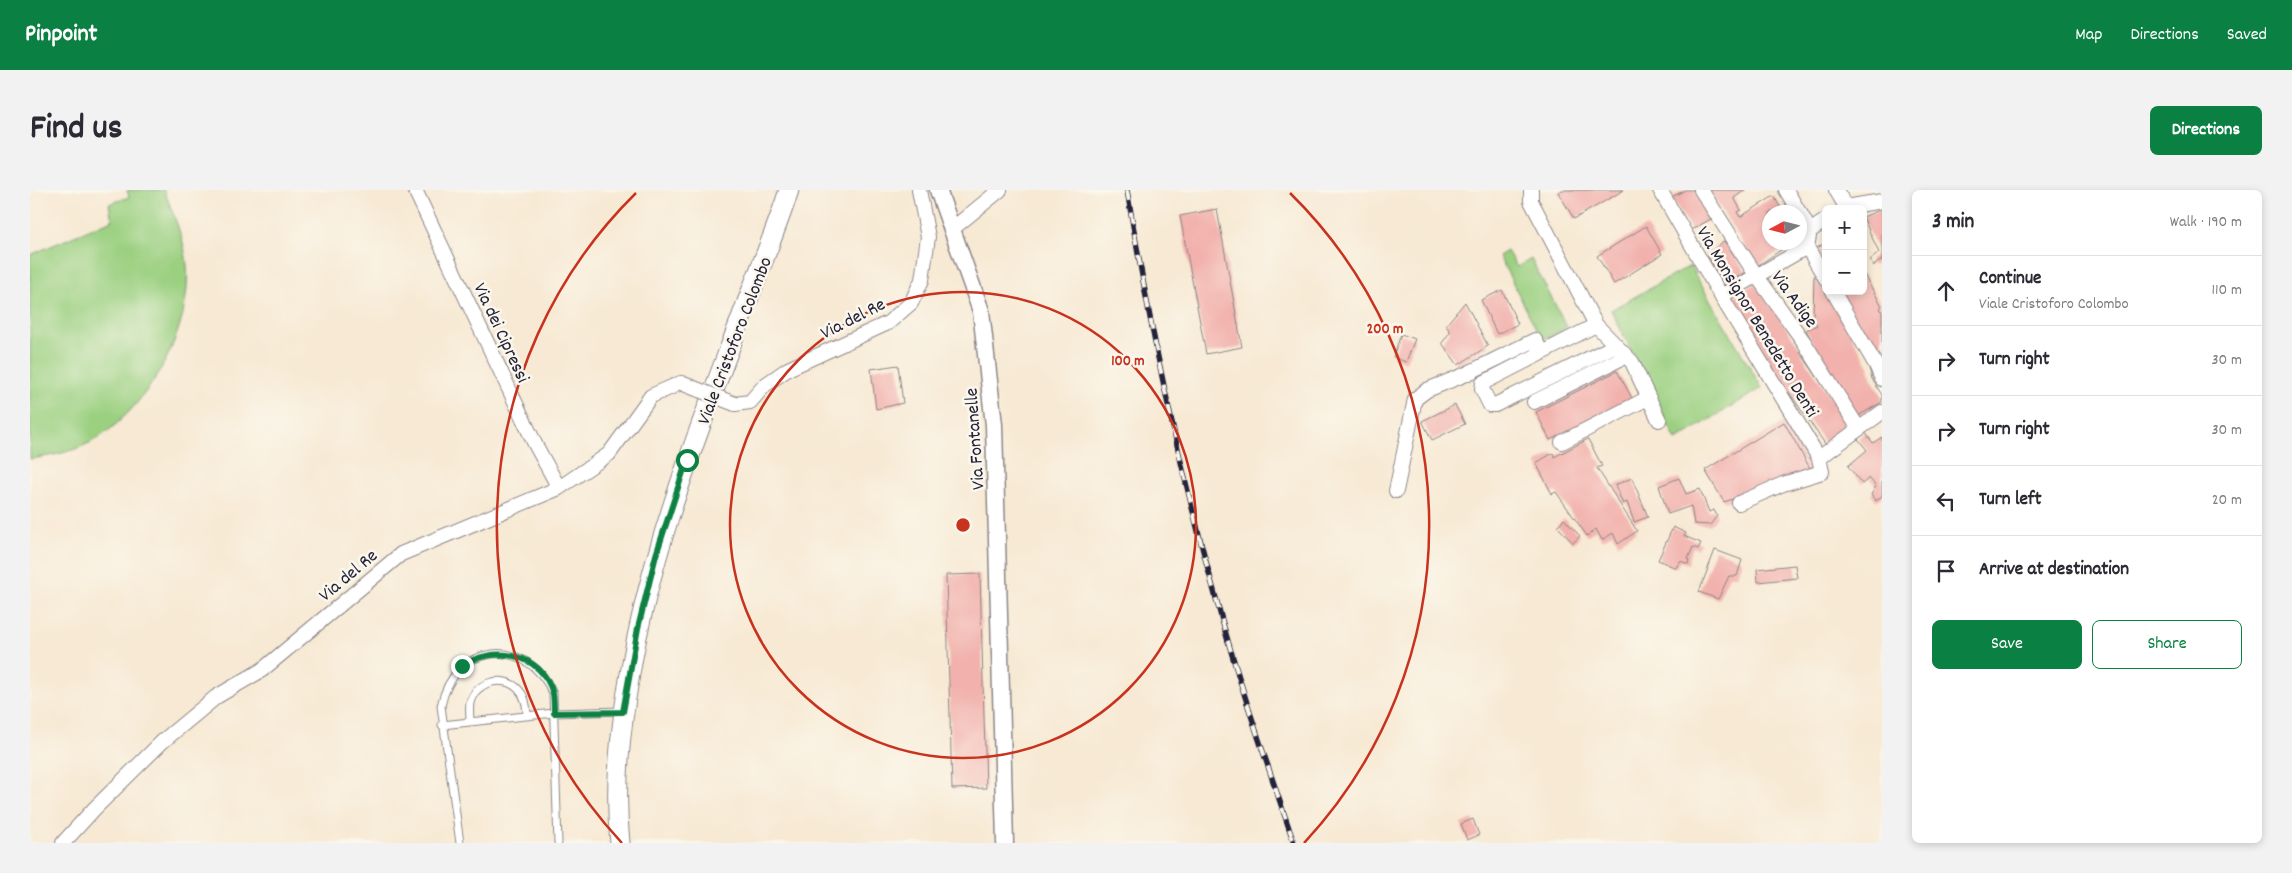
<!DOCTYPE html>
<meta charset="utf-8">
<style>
:root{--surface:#fff;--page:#f2f2f3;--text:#2b2b33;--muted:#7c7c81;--line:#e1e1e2;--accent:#0b8043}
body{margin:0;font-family:Dekko,sans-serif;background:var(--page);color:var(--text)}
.controls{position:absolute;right:15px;top:15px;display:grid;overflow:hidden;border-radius:8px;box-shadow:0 2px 8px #0003}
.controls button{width:45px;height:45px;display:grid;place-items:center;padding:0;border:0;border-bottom:1px solid var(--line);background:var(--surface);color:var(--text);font:25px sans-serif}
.compass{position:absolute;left:1732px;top:15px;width:45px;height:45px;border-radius:50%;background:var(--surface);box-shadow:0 2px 8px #0003;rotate:263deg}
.stop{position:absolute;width:15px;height:15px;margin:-11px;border:4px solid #0b8043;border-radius:50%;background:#fff}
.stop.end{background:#0b8043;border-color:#fff;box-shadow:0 1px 5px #0008}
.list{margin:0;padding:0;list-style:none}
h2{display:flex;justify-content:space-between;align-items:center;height:65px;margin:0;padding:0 20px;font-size:21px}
h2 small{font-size:16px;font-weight:400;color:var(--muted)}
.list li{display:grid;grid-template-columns:32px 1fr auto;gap:15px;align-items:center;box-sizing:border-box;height:70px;padding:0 20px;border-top:1px solid var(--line)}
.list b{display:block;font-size:19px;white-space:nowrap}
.list p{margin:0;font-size:16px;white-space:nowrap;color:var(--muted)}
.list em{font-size:16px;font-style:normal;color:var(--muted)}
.actions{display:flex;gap:10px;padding:15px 20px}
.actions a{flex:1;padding:11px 0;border:1px solid var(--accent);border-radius:8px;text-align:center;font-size:18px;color:var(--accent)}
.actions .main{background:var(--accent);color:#fff}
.icon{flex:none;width:28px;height:28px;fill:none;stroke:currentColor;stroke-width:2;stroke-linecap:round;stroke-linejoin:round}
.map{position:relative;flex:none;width:1852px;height:653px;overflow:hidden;border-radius:8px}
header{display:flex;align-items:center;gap:30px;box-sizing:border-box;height:70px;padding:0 25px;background:var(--accent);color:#fff}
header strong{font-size:24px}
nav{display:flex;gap:28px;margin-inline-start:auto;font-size:18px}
.intro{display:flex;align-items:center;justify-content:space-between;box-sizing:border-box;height:120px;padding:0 30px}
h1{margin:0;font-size:35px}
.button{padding:12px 22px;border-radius:8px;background:var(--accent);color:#fff;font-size:18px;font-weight:700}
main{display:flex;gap:30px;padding:0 30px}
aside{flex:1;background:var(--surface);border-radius:8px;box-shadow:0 2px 8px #0003}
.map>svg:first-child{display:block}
</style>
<header>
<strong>Pinpoint</strong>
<nav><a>Map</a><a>Directions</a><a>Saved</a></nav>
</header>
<div class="intro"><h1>Find us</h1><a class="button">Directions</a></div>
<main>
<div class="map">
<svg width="1852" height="653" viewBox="0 0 1852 653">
<rect width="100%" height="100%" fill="#fbf7ec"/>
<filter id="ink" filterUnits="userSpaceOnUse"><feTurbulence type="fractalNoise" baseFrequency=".02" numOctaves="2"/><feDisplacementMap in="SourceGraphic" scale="10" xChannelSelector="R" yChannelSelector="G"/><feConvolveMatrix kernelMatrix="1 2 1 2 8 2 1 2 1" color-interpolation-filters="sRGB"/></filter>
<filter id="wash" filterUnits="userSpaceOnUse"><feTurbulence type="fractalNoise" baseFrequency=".0096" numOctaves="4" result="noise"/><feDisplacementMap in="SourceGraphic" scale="20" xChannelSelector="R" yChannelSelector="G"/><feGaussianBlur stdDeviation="1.12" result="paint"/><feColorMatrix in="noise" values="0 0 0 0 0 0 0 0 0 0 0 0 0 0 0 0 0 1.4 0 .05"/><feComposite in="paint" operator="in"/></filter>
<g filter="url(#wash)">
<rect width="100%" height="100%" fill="#f7e9d3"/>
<!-- green -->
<path fill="#9bd081" stroke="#5e795e" d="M97,0H134C143,24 155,50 157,76C162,139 121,213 68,248C48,261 23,266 0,269V65L82,30L79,14L99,7Z
M1477,61L1487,77L1501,69L1537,137L1512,150L1469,66Z
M1660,76L1732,198L1646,250L1581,120Z"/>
<g id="blocks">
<!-- building -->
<path fill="#f2b1ac" d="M1532,0H1594L1544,29L1528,2Z
M1655,0H1664L1681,29L1661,40L1642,7Z
M1679,0H1715L1704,8L1711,20L1707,22L1710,27L1744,6L1753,22H1740V52H1763L1727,76Z
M1187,19L1212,157L1176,164L1150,26Z
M1852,19V70L1843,76L1840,70L1849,63L1833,27Z
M1616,36L1632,64L1584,94L1567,66Z
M1694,51L1716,82L1695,95L1677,65Z
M1796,52V77L1786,59Z
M1833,83L1852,116L1850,118L1852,122V174L1809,101H1833Z
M1786,85L1840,177L1839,178L1842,189L1852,205V212L1828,226L1789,164L1776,140L1787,135L1783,126L1784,87Z
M1725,94L1772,161L1770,162L1822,238L1796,255L1741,177L1700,108Z
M1472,100L1488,134L1467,144L1451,110Z
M1435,112L1458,156L1428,175L1412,153L1420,142L1416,135Z
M1371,144L1385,149L1376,172L1363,167Z
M868,175L873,213L846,219L841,179Z
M1587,181L1602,208L1520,250L1506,222Z
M1425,215L1435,234L1402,250L1392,231Z
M1754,232L1782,282L1694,312L1675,280Z
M1835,242L1843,253L1852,247V306L1846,311L1841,305L1846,296L1839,288L1832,294L1818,276L1837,260L1828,249Z
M1558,249L1572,276L1567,278L1607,341L1588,354L1583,343L1572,350L1566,339L1557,346L1526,302L1522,304L1506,273L1523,263L1524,267Z
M1602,288L1618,327L1604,332L1597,312L1593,314L1585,295Z
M1649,288L1656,304L1670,299L1679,322L1684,320L1687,326L1680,335L1664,334L1661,316L1638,324L1629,296Z
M1534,329L1550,346L1543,353L1527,336Z
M1643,337L1656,343L1654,346L1671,353L1668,359L1663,357L1658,369L1659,370L1658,374L1650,371L1646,378L1628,370Z
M1685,360L1712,370L1707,386H1699L1688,409L1669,402Z
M1765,375L1767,388L1728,392L1727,379Z
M950,384L956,598L922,599L916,385Z
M1443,629L1449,645L1437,650L1431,634Z"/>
</g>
</g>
<g filter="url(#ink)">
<use href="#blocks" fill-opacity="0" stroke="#8c8687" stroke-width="1"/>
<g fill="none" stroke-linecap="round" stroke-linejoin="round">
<defs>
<path id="service" d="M440,532C440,526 439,519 440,513C445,491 475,484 489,500C496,507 497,517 497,526
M412,535L524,523L593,521
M430,653L411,516C424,452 498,445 523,504L528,653"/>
<path id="minor" d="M385,0L505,254L529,298
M1501,0V11L1566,135L1602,172L1629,230
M1630,0L1691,106L1789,268L1792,282L1753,294L1709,313
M1671,0L1726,85L1774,152L1829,239
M1756,0L1769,22
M1806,0L1816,17L1813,19
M1816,17L1852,11
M1770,23L1780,41L1777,57
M921,40L970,0
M1780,41L1796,30
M1777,57L1796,89
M1803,101L1847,177L1852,189
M1691,106L1777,57
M1566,135L1453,193L1452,199L1460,215H1465L1586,155
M1504,212L1596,166
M705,214L720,212L735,195L758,179L858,133L881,113L892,90L898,47L889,0
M1532,252L1618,208
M1789,268L1852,222
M1366,301L1385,209L1397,200L1434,185L1505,150L1512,163
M33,653L64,619L133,551L186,507L232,480L371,364L529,298L579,264L621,206L651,193"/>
<path id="tertiary" d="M908,0L951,121L964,235L975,653"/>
<path id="secondary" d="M590,653C584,596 590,541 600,484C621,358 669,240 714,120C729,80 746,41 759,0"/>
</defs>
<!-- service casing -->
<use href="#service" stroke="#8c8687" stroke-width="9"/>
<!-- minor casing -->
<use href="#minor" stroke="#8c8687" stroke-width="16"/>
<!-- tertiary casing -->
<use href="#tertiary" stroke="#8c8687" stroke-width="19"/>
<!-- secondary casing -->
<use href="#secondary" stroke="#8c8687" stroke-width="21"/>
<!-- service -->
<use href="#service" stroke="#fff" stroke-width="7"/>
<!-- minor -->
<use href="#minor" stroke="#fff" stroke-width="14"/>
<!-- tertiary -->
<use href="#tertiary" stroke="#fff" stroke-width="16"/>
<!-- secondary -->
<use href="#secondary" stroke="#fff" stroke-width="19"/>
<defs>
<path id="rail" d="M1097,0C1120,138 1149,277 1187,412C1209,494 1237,573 1264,653"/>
</defs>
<!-- rail casing -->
<use href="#rail" stroke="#22223b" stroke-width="5.5"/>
<!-- rail -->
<use href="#rail" stroke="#fbf7ec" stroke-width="4" stroke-dasharray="11" stroke-linecap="butt"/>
<defs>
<path id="minor-bridge" d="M651,193L705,214"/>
</defs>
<!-- minor-bridge casing -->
<use href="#minor-bridge" stroke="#8c8687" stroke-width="16" stroke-linecap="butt"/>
<!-- minor-bridge -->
<use href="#minor-bridge" stroke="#fff" stroke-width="14"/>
</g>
</g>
<g fill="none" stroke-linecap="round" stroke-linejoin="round" filter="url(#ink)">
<!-- route -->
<path stroke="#0b8043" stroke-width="6" d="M432,476C463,455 512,462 523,504C524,509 524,517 524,523L593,522L608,438L626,365L657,270"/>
</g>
<!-- distance rings -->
<g fill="none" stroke="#c8321e" stroke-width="2.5">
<circle cx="933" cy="335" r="233"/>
<path d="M592 653A466 466 0 0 1 606 3M1260 3A466 466 0 0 1 1274 653"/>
</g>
<g text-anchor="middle" stroke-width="5" stroke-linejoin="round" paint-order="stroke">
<!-- street labels -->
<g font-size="19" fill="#22223b" stroke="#fbf7ec">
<text transform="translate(1766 108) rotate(54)" y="7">Via Adige</text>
<text transform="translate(822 127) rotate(-27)" y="7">Via del Re</text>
<text transform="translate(1729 131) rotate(59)" y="7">Via Monsignor Benedetto Denti</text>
<text transform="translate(473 142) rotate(65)" y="7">Via dei Cipressi</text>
<text transform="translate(703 150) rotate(-69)" y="7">Viale Cristoforo Colombo</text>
<text transform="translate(943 249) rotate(-94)" y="7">Via Fontanelle</text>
<text transform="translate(317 384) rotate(-40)" y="7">Via del Re</text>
</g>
</g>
<circle cx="933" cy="335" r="8" fill="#c8321e" stroke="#fbf7ec" stroke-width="2.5"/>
<g font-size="15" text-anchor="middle" font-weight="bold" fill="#c8321e" stroke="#fbf7ec" stroke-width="5" stroke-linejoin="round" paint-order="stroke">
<text x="1355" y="143">200 m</text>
<text x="1098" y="175">100 m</text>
</g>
</svg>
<div class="controls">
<button>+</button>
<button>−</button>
</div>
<svg class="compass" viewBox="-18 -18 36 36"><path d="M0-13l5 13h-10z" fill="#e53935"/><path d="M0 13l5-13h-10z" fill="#7c7c81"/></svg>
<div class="stop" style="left:657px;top:270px"></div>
<div class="stop end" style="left:432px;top:476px"></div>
</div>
<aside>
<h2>3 min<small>Walk · 190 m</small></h2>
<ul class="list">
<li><svg class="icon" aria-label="ahead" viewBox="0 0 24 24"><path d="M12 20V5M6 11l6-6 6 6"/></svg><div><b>Continue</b><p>Viale Cristoforo Colombo</p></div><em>110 m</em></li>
<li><svg class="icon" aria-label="right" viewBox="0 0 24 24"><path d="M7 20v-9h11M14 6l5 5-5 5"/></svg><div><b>Turn right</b></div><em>30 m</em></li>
<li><svg class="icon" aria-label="right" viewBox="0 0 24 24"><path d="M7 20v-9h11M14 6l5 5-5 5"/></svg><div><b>Turn right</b></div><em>30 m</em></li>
<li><svg class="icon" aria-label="left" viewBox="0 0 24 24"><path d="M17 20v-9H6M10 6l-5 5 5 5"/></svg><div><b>Turn left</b></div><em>20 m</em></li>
<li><svg class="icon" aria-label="arrive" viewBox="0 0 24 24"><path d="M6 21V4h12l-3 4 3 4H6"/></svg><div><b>Arrive at destination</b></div></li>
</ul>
<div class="actions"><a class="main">Save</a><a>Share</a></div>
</aside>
</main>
